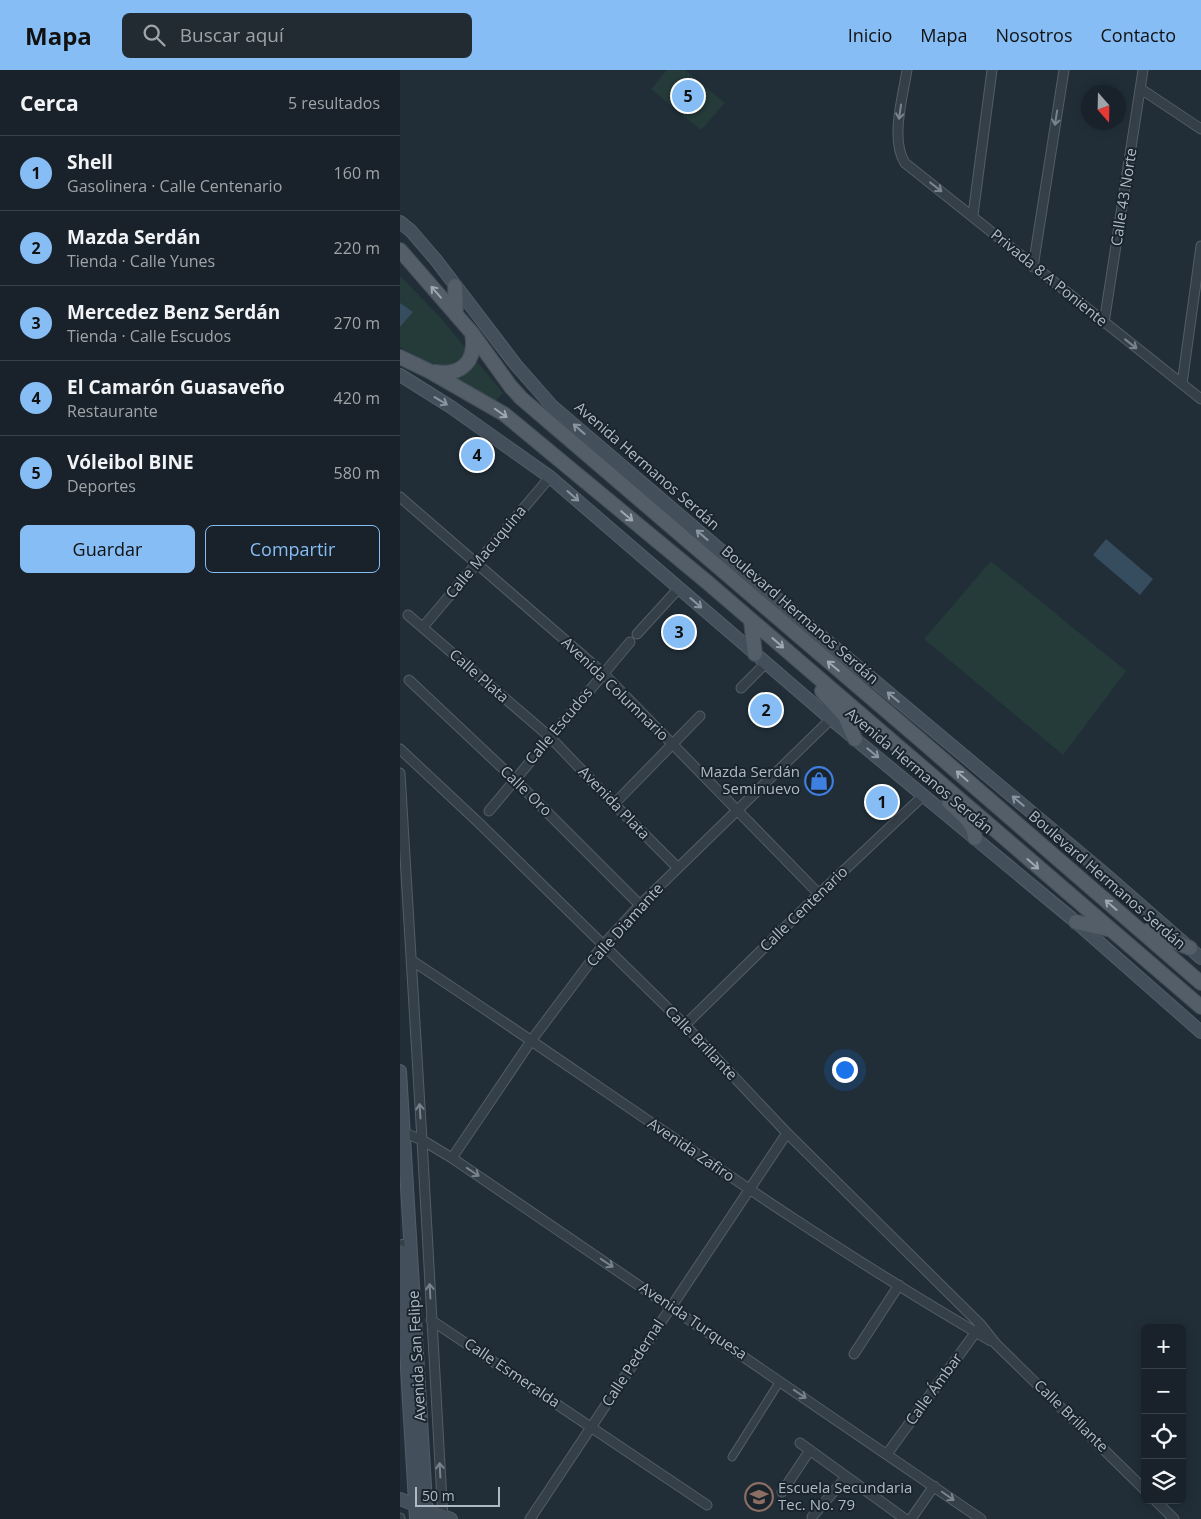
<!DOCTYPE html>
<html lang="es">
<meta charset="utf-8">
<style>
:root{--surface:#19222a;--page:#222a32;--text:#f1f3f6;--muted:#9fa4a8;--line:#373f47;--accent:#85bdf4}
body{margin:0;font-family:"Open Sans",sans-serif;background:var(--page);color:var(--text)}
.controls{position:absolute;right:15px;bottom:15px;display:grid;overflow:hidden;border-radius:8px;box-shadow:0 2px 12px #0003}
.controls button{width:45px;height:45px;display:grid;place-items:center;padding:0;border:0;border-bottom:1px solid var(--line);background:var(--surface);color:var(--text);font:25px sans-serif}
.compass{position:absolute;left:681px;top:15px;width:45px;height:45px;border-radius:50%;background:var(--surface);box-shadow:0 2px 12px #0003;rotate:160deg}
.scale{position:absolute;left:15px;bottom:12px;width:85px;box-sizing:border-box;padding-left:5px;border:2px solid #b0bac5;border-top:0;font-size:14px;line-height:18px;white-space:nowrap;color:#b0bac5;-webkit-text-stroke:4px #1a242d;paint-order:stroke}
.you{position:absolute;left:444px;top:999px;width:18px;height:18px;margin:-12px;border:4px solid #fff;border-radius:50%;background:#1a73e8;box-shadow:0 0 0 8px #1a73e833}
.badge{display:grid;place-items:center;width:32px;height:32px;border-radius:50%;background:var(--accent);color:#111;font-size:16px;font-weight:700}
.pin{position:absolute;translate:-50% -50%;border:2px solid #fff;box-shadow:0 1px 5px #0006}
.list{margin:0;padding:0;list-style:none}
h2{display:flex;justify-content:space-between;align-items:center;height:65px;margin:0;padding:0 20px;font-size:21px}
h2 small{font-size:16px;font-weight:400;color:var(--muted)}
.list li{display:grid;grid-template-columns:32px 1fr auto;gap:15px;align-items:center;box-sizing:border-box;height:75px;padding:0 20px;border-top:1px solid var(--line)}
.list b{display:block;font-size:19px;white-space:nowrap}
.list p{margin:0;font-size:16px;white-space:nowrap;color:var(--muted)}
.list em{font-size:16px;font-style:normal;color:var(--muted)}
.actions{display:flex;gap:10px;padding:15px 20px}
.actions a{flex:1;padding:11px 0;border:1px solid var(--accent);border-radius:8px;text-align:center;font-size:18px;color:var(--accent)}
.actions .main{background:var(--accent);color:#111}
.icon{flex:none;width:28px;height:28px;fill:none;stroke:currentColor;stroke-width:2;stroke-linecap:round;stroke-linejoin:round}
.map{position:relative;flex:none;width:801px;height:1449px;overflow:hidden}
header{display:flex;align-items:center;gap:30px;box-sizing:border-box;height:70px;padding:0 25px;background:var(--accent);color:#111}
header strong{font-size:24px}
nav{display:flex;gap:28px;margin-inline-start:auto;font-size:18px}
.search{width:350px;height:45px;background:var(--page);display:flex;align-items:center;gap:12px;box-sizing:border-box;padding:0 18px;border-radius:8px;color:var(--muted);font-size:19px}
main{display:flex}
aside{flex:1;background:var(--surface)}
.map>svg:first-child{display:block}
</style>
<header>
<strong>Mapa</strong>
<div class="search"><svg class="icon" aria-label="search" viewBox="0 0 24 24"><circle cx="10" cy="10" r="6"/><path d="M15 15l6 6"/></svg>Buscar aquí</div>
<nav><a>Inicio</a><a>Mapa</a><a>Nosotros</a><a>Contacto</a></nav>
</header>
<main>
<aside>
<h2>Cerca<small>5 resultados</small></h2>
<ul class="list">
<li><span class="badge">1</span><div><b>Shell</b><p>Gasolinera · Calle Centenario</p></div><em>160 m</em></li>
<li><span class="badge">2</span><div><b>Mazda Serdán</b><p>Tienda · Calle Yunes</p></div><em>220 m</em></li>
<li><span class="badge">3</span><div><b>Mercedez Benz Serdán</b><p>Tienda · Calle Escudos</p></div><em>270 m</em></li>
<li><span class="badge">4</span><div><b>El Camarón Guasaveño</b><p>Restaurante</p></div><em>420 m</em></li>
<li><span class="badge">5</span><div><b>Vóleibol BINE</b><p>Deportes</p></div><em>580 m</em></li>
</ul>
<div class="actions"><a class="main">Guardar</a><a>Compartir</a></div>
</aside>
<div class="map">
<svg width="801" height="1449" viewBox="0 0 801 1449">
<rect width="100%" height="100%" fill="#212e38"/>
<!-- green -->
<path fill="#243b3a" d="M267,0H285L325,33L301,60L251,19Z
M0,206L40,247L103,323L95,331L0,277Z
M591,491L726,601L663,685L524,569Z"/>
<!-- water -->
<path fill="#364c5f" d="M0,233L13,242L0,257Z
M706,469L753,509L740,525L693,485Z"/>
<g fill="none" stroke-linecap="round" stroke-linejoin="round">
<defs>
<path id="pedestrian" d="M332,1387L380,1311"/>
<path id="minor" d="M507,0C503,26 490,70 505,93L801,329
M741,19L801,59
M573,145L592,0
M633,197L664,0
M704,253L743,0
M782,314L801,176
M0,427L203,603L419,824
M8,545L150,667L214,734L278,798
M23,557L150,407
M237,564L279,518
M9,610L114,709L240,835
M341,618L366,593
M0,679L79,753L285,955L387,1063L581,1255L596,1274L745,1420
M0,703L22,1070L43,1449
M214,734L300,646
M89,741L230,572
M11,890C204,1017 390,1155 591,1271
M285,955L419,824L524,725
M0,1061L22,1070L52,1088L581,1449
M52,1088L131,971L203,875L240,835L431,649
M0,1175L11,1173
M31,1250L307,1435
M454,1284L499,1215
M400,1373L505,1449
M487,1384L578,1259
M382,1422L410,1380
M755,1430L774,1449
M412,1447L446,1407
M0,1448V1449
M130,1449L387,1063
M511,1449L534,1416"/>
<path id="secondary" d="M0,152L11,161L36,190L116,295L152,336L414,560L705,804L801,888
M0,305L51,337L150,407L431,649L676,852L801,962
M0,1001L27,1449
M0,1181L16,1449
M0,1429L51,1449"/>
<path id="primary" d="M0,180L72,263L111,317L121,328L524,673L801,913
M55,216L56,245
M0,287L29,301L104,344L307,512L801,937
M35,302C62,306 77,291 72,263
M351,551L355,584
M422,621L445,646L455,669
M549,732C560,743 574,752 575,768
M676,852L707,859
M747,861L790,878"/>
</defs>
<!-- pedestrian casing -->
<use href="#pedestrian" stroke="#535d66" stroke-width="9"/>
<!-- minor casing -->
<use href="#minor" stroke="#535d66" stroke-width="11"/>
<!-- secondary casing -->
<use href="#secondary" stroke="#535d66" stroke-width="14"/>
<!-- primary casing -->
<use href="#primary" stroke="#414b55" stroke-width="16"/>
<!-- pedestrian -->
<use href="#pedestrian" stroke="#353f48" stroke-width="7"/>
<!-- minor -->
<use href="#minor" stroke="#353f48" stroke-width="9"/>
<!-- secondary -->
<use href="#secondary" stroke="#434f5b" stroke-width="12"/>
<!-- primary -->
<use href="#primary" stroke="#535e68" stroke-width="14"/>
</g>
<!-- one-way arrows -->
<defs><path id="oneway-shaft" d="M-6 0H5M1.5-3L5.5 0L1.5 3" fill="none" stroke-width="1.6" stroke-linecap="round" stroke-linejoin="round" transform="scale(1.25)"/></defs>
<g stroke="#79838d">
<use href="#oneway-shaft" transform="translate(500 42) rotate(98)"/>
<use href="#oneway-shaft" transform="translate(656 48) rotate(99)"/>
<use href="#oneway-shaft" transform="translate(536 117) rotate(38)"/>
<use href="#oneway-shaft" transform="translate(731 274) rotate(38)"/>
<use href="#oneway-shaft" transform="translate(20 1041) rotate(-94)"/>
<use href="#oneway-shaft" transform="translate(73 1102) rotate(34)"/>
<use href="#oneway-shaft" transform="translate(207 1193) rotate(34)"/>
<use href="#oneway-shaft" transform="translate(30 1221) rotate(-93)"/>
<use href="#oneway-shaft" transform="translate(400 1324) rotate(34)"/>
<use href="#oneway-shaft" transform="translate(40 1400) rotate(-93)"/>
<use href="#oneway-shaft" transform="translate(548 1426) rotate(35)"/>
</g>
<g stroke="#9da8b2">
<use href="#oneway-shaft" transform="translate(36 222) rotate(-131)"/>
<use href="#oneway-shaft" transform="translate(101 343) rotate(35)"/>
<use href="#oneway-shaft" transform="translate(227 446) rotate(40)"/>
<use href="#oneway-shaft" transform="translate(378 573) rotate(41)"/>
<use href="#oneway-shaft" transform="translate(433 596) rotate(-140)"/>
<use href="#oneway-shaft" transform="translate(562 706) rotate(-139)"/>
<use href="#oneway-shaft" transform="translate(633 794) rotate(41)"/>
<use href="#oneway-shaft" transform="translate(711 835) rotate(-139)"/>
</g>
<g stroke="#8a95a0">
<use href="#oneway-shaft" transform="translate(41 331) rotate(31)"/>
<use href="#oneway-shaft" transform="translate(179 359) rotate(-139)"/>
<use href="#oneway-shaft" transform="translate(173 426) rotate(41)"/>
<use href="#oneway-shaft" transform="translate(302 465) rotate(-139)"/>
<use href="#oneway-shaft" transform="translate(296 533) rotate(41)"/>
<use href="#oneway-shaft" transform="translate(493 627) rotate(-140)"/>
<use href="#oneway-shaft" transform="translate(473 683) rotate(39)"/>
<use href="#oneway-shaft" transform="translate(618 731) rotate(-140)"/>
</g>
<!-- icons -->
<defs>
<symbol id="shop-ring" viewBox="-11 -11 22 22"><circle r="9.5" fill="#1a242d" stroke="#3f7fe0" stroke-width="1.5"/><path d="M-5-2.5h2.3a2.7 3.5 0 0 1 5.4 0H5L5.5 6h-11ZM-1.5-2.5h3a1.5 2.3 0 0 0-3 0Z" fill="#3f7fe0"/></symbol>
<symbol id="university-ring" viewBox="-11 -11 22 22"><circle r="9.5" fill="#1a242d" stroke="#8d6e63" stroke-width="1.5"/><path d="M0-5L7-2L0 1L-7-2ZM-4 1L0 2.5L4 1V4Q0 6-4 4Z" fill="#8d6e63"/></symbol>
</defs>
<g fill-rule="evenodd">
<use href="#shop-ring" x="403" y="695" width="32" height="32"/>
<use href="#university-ring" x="343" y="1411" width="32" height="32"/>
</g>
<g text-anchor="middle" stroke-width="4" stroke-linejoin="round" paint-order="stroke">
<!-- street labels -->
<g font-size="15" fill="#b0bac5" stroke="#1a242d">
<text transform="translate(724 127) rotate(-81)" y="5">Calle 43 Norte</text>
<text transform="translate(649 208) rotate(39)" y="5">Privada 8 A Poniente</text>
<text transform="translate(247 396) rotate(41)" y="5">Avenida Hermanos Serdán</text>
<text transform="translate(86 482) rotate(-50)" y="5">Calle Macuquina</text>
<text transform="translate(400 545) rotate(41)" y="5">Boulevard Hermanos Serdán</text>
<text transform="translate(79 606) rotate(41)" y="5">Calle Plata</text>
<text transform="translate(215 619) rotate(44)" y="5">Avenida Columnario</text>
<text transform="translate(159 656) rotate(-50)" y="5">Calle Escudos</text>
<text transform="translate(519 701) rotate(40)" y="5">Avenida Hermanos Serdán</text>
<text transform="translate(126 721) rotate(44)" y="5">Calle Oro</text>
<text transform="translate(214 733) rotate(46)" y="5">Avenida Plata</text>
<text transform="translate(707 810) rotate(41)" y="5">Boulevard Hermanos Serdán</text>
<text transform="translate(404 839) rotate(-44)" y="5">Calle Centenario</text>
<text transform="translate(225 855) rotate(-48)" y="5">Calle Diamante</text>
<text transform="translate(301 973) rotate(46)" y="5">Calle Brillante</text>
<text transform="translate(291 1080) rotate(34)" y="5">Avenida Zafiro</text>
<text transform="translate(293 1251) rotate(34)" y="5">Avenida Turquesa</text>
<text transform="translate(17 1286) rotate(-93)" y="5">Avenida San Felipe</text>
<text transform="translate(233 1293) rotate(-57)" y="5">Calle Pedernal</text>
<text transform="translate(112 1303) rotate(34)" y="5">Calle Esmeralda</text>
<text transform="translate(534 1319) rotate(-54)" y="5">Calle Ámbar</text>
<text transform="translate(671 1346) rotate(44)" y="5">Calle Brillante</text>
</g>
<!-- poi labels -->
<g font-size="15" fill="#b0bac5" stroke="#1a242d" text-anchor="end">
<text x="400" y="707">Mazda Serdán<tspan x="400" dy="17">Seminuevo</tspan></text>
<text x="378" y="1423" text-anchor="start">Escuela Secundaria<tspan x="378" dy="17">Tec. No. 79</tspan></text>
</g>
</g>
</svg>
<div class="controls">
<button>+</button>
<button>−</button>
<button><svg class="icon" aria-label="locate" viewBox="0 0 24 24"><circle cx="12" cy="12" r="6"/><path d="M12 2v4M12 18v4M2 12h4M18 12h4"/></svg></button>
<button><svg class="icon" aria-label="layers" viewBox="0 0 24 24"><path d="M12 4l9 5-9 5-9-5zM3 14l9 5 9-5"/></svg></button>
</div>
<svg class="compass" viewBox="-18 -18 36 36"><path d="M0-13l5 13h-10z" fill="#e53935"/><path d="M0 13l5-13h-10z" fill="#9fa4a8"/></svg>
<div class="scale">50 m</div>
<div class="you"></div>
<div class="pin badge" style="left:482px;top:732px">1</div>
<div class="pin badge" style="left:366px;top:640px">2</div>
<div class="pin badge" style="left:279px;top:562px">3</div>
<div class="pin badge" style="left:77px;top:385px">4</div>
<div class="pin badge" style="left:288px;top:26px">5</div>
</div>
</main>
